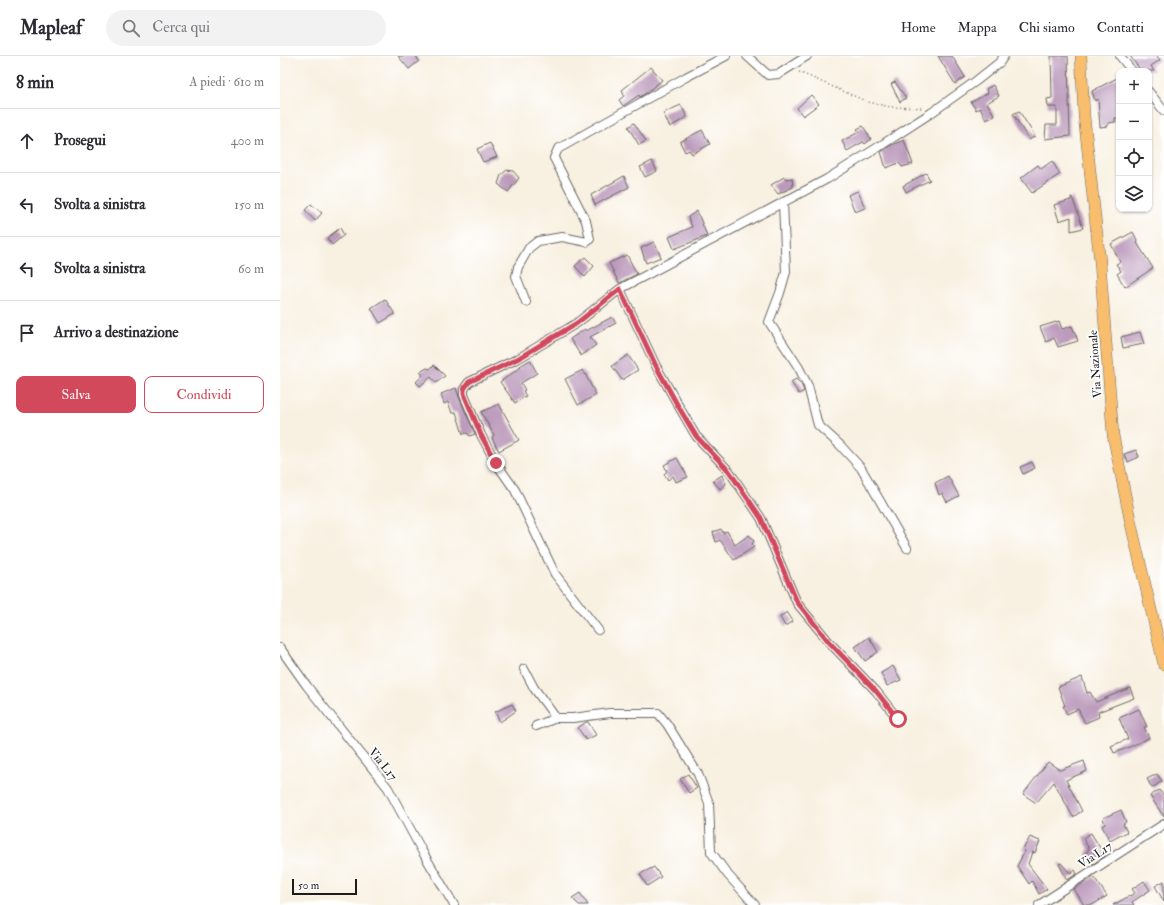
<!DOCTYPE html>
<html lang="it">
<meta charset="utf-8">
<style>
:root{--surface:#fff;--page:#f2f2f3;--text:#2b2b33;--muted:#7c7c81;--line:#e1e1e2;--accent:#d1495b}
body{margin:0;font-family:"IM FELL Double Pica",serif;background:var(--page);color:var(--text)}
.controls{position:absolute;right:12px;top:12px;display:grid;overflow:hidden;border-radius:8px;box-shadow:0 1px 3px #0004}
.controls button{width:36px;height:36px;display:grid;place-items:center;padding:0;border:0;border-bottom:1px solid var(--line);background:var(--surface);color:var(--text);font:20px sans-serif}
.scale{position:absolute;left:12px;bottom:10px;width:65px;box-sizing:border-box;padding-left:4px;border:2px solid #1c1c1c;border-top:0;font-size:11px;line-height:14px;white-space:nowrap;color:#1c1c1c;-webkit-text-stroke:3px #fff;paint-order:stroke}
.stop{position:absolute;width:12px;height:12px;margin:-9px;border:3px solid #d1495b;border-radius:50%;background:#fff}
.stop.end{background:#d1495b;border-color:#fff;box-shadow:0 1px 4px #0008}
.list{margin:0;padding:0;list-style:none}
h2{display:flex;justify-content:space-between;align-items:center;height:52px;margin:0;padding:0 16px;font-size:17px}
h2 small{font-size:13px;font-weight:400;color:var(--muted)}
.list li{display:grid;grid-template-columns:26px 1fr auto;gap:12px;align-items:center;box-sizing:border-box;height:64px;padding:0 16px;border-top:1px solid var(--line)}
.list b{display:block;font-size:15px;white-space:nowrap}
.list em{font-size:13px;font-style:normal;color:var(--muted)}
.actions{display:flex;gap:8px;padding:12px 16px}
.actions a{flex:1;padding:9px 0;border:1px solid var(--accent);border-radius:8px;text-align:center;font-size:14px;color:var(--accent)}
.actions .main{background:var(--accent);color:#fff}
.icon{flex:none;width:22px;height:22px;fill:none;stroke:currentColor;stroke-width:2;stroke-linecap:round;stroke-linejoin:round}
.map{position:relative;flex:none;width:884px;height:849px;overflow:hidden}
header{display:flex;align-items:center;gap:24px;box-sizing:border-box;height:56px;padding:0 20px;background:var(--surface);border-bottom:1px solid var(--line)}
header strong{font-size:19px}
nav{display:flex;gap:22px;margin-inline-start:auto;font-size:14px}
.search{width:280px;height:36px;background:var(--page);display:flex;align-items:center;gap:10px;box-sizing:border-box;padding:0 14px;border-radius:22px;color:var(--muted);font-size:15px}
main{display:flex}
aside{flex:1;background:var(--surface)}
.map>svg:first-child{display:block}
</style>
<header>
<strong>Mapleaf</strong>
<div class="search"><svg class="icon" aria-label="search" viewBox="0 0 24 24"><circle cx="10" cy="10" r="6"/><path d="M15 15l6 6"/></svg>Cerca qui</div>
<nav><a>Home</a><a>Mappa</a><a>Chi siamo</a><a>Contatti</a></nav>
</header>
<main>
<aside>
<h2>8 min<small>A piedi · 610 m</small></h2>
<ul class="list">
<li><svg class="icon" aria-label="ahead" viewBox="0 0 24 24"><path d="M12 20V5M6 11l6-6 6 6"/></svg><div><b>Prosegui</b></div><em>400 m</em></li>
<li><svg class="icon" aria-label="left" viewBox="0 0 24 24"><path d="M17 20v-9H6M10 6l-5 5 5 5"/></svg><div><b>Svolta a sinistra</b></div><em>150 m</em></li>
<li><svg class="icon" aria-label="left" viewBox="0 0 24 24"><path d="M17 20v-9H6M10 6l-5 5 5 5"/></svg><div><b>Svolta a sinistra</b></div><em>60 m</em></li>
<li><svg class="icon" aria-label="arrive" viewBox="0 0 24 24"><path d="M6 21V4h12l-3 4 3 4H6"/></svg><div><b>Arrivo a destinazione</b></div></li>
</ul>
<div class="actions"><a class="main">Salva</a><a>Condividi</a></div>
</aside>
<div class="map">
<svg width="884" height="849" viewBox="0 0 884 849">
<rect width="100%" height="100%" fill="#fff"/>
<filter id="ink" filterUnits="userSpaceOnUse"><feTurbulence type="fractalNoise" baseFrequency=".025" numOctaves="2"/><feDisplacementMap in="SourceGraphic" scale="8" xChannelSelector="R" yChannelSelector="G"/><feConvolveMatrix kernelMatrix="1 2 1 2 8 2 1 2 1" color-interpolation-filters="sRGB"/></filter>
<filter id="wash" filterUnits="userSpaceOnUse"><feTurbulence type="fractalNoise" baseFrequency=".012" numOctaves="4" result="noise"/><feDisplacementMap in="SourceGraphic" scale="16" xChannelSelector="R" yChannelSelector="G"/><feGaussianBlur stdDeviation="0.9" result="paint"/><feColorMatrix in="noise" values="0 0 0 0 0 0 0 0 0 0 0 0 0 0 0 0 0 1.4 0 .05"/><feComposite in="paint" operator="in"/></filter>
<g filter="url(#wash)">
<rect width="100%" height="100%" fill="#f8f0e0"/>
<g id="blocks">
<!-- building -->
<path fill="#bb9abc" d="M118,0H136L139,5L129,13Z
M658,0H672L685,21L675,28Z
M771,0H788L790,80L765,83L766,69H777V51H768L767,43L772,42Z
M850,0H877L880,4L871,10L874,15H861Z
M371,11L382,24L366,37L360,41L359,39L343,50L339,44L344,40L342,34Z
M839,21V62H835V66L828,67V70L820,71L818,43L815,45L812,35Z
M615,26L626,42L620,46L611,28Z
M713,29L719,40L707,47L715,60L706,64L700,52L696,54L691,46L708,37L706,33Z
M531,39L539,48L523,60L517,52Z
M401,49L407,61L390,71L383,57Z
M739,55L755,80L749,84L733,58Z
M354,67L366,85L359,89L348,71Z
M583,70L591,83L585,88L583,86L567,95L562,85L579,76L577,73Z
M422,74L430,88L412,98L409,94L405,96L400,86Z
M624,84L633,108L622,111L619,107L606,112L601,96L610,90Z
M210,87L217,101L203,106L197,93Z
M372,105L377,115L365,121L360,111Z
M772,105L780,118L752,137L741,122L758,109L761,113Z
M227,114L233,115L239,122L228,136L218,128L221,119Z
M646,117L650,124L626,136L623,130Z
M344,120L349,131L315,149L311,139Z
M504,121L506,123L512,122L513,131L498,138L491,129Z
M578,135L585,152L575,156L568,139Z
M791,141H792L803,172L791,175V161L779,165L774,149L791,144Z
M31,148L42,157L35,165L25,154Z
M417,155L427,180L394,193L389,181L412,171L408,161Z
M60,172L64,179L52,189L47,182Z
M853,176L858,186L857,187L873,212L845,231L837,218L841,215L836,208L840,206L831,188Z
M374,186L381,201L366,207L361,192Z
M347,199L357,218L339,227L329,207Z
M305,201L314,210L305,221L295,210Z
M105,243L115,258L100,267L91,252Z
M332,261L336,267L310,281L316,289L301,300L290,283L305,273L306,275Z
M779,265L782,273L792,270L798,285L778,291L774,282L766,286L760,271Z
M860,276L864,288L843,292L841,281Z
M348,299L358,314L342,324L332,310Z
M250,304L257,317L241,327L245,334L243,335L246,340L235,347L220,326L241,311L240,310Z
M154,309L165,320L156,327L151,321L140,330L136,326L143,319L140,316L147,312L150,313Z
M303,314L316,339L298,349L285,323Z
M516,323L521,328L524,335L519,338L511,326Z
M176,332L179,341L195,378L190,380L187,377L183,378L176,356L172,357L168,346L164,348L161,338Z
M219,348L239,384L219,395L212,382L214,379L201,356Z
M856,394L859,401L848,406L844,398Z
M397,402L408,421L396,426L393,420L388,424L384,418L387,415L384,409Z
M752,406L755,412L743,418L740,411Z
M442,419L446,428L440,433L433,425Z
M668,420L679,440L667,446L662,437L659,439L655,427Z
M441,473L443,477L447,475L455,489L469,479L474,485L472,488L474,491L454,504L440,484L436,486L433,476Z
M507,556L513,565L505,570L500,561Z
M589,581L598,596L585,605L575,591Z
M613,610L621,624L607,630L601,617Z
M802,621L807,637L810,636L816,646L850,632L854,642L818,656L819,661L805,667L798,653L787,658L783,650H785L778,631Z
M232,648L236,655L220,666L215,656Z
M859,653L867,671H864L869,682L845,693L834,697L831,690L848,683L839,662Z
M306,666H308L316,679L306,684L298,672Z
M804,705L807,715L786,724L802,755L793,761L774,726L756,747L743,738L768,706L780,714Z
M408,718L417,732L409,737L400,723Z
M877,718L882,725L872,732L867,723Z
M879,734L884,740V761L870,740Z
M841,754L846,766L843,768L847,776L830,785L822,770L825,768L823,762Z
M811,777L825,800L813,808L806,797L809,793L803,782Z
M750,781L760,785L755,797L752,796L748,808L767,833L759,838L752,825L749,828L737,810L745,795L743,793Z
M781,807L790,817L795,814L797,818L787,824L779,808Z
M374,811L381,821L367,830L360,818Z
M814,821L827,840L812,849H804L794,833Z
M864,825L870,834L852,846L854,849H833L855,837L852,833Z
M884,825V846L875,830Z
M300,837L308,849H299L292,842Z"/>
</g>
</g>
<g filter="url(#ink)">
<use href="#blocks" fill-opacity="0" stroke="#696661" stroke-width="1"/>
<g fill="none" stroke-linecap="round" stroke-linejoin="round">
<defs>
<path id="minor" d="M467,0L488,19L499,18L527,0
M840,0L852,15
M869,36L884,55
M503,146L506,216L500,237L489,266L519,312L528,330L538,369L560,389L581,412L627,492
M340,233L376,310L398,349L416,380L449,415L481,462L517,547L549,586L596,635L618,663
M246,246L236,220L238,211L249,192L258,185L282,181L307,186L310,183L306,165L274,102L278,93L406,21L446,0
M318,574L275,518L235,434L216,407L201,379L184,339V333L189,326L239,302L297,267L340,233L547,123L600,90L651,57L696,25L720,6L724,0
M0,592L27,630L108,732L142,795L174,849
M244,613L254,632L276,662H293L330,657H378L387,668L418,718L429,747L431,796L448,819L475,849
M256,670L276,662
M759,849L884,768"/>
<path id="major" d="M801,0L804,60L820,206L833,379L851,468L884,609"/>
</defs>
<!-- minor casing -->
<use href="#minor" stroke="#696661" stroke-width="10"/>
<!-- major casing -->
<use href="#major" stroke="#696661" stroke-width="12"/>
<!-- path -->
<path stroke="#696661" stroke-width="1.5" stroke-dasharray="1 3" stroke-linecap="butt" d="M519,16L588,46L611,51L642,52"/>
<!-- minor -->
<use href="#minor" stroke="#fff" stroke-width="8"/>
<!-- major -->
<use href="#major" stroke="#f9be6d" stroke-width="11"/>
</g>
</g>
<g fill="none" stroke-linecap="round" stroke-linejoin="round" filter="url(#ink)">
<!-- route -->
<path stroke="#d1495b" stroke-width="5" d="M216,407L201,379L184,338V333L189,326L239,302L297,267L340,233L376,310L398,350L416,380L449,415L481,462L517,546L549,586L596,635L618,663"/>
</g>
<g text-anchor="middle" stroke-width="3.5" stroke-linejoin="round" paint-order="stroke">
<!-- street labels -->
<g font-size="12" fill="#1c1c1c" stroke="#fff">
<text transform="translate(815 308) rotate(-94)" y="4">Via Nazionale</text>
<text transform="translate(103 708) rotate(52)" y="4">Via L17</text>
<text transform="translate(815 799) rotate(-33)" y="4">Via L17</text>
</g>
</g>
</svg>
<div class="controls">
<button>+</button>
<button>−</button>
<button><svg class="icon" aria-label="locate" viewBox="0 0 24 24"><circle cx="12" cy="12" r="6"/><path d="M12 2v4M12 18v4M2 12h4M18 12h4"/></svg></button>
<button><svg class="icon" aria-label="layers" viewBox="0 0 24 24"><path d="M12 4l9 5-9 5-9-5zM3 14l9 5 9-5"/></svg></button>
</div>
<div class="scale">50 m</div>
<div class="stop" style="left:618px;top:663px"></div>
<div class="stop end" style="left:216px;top:407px"></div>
</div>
</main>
